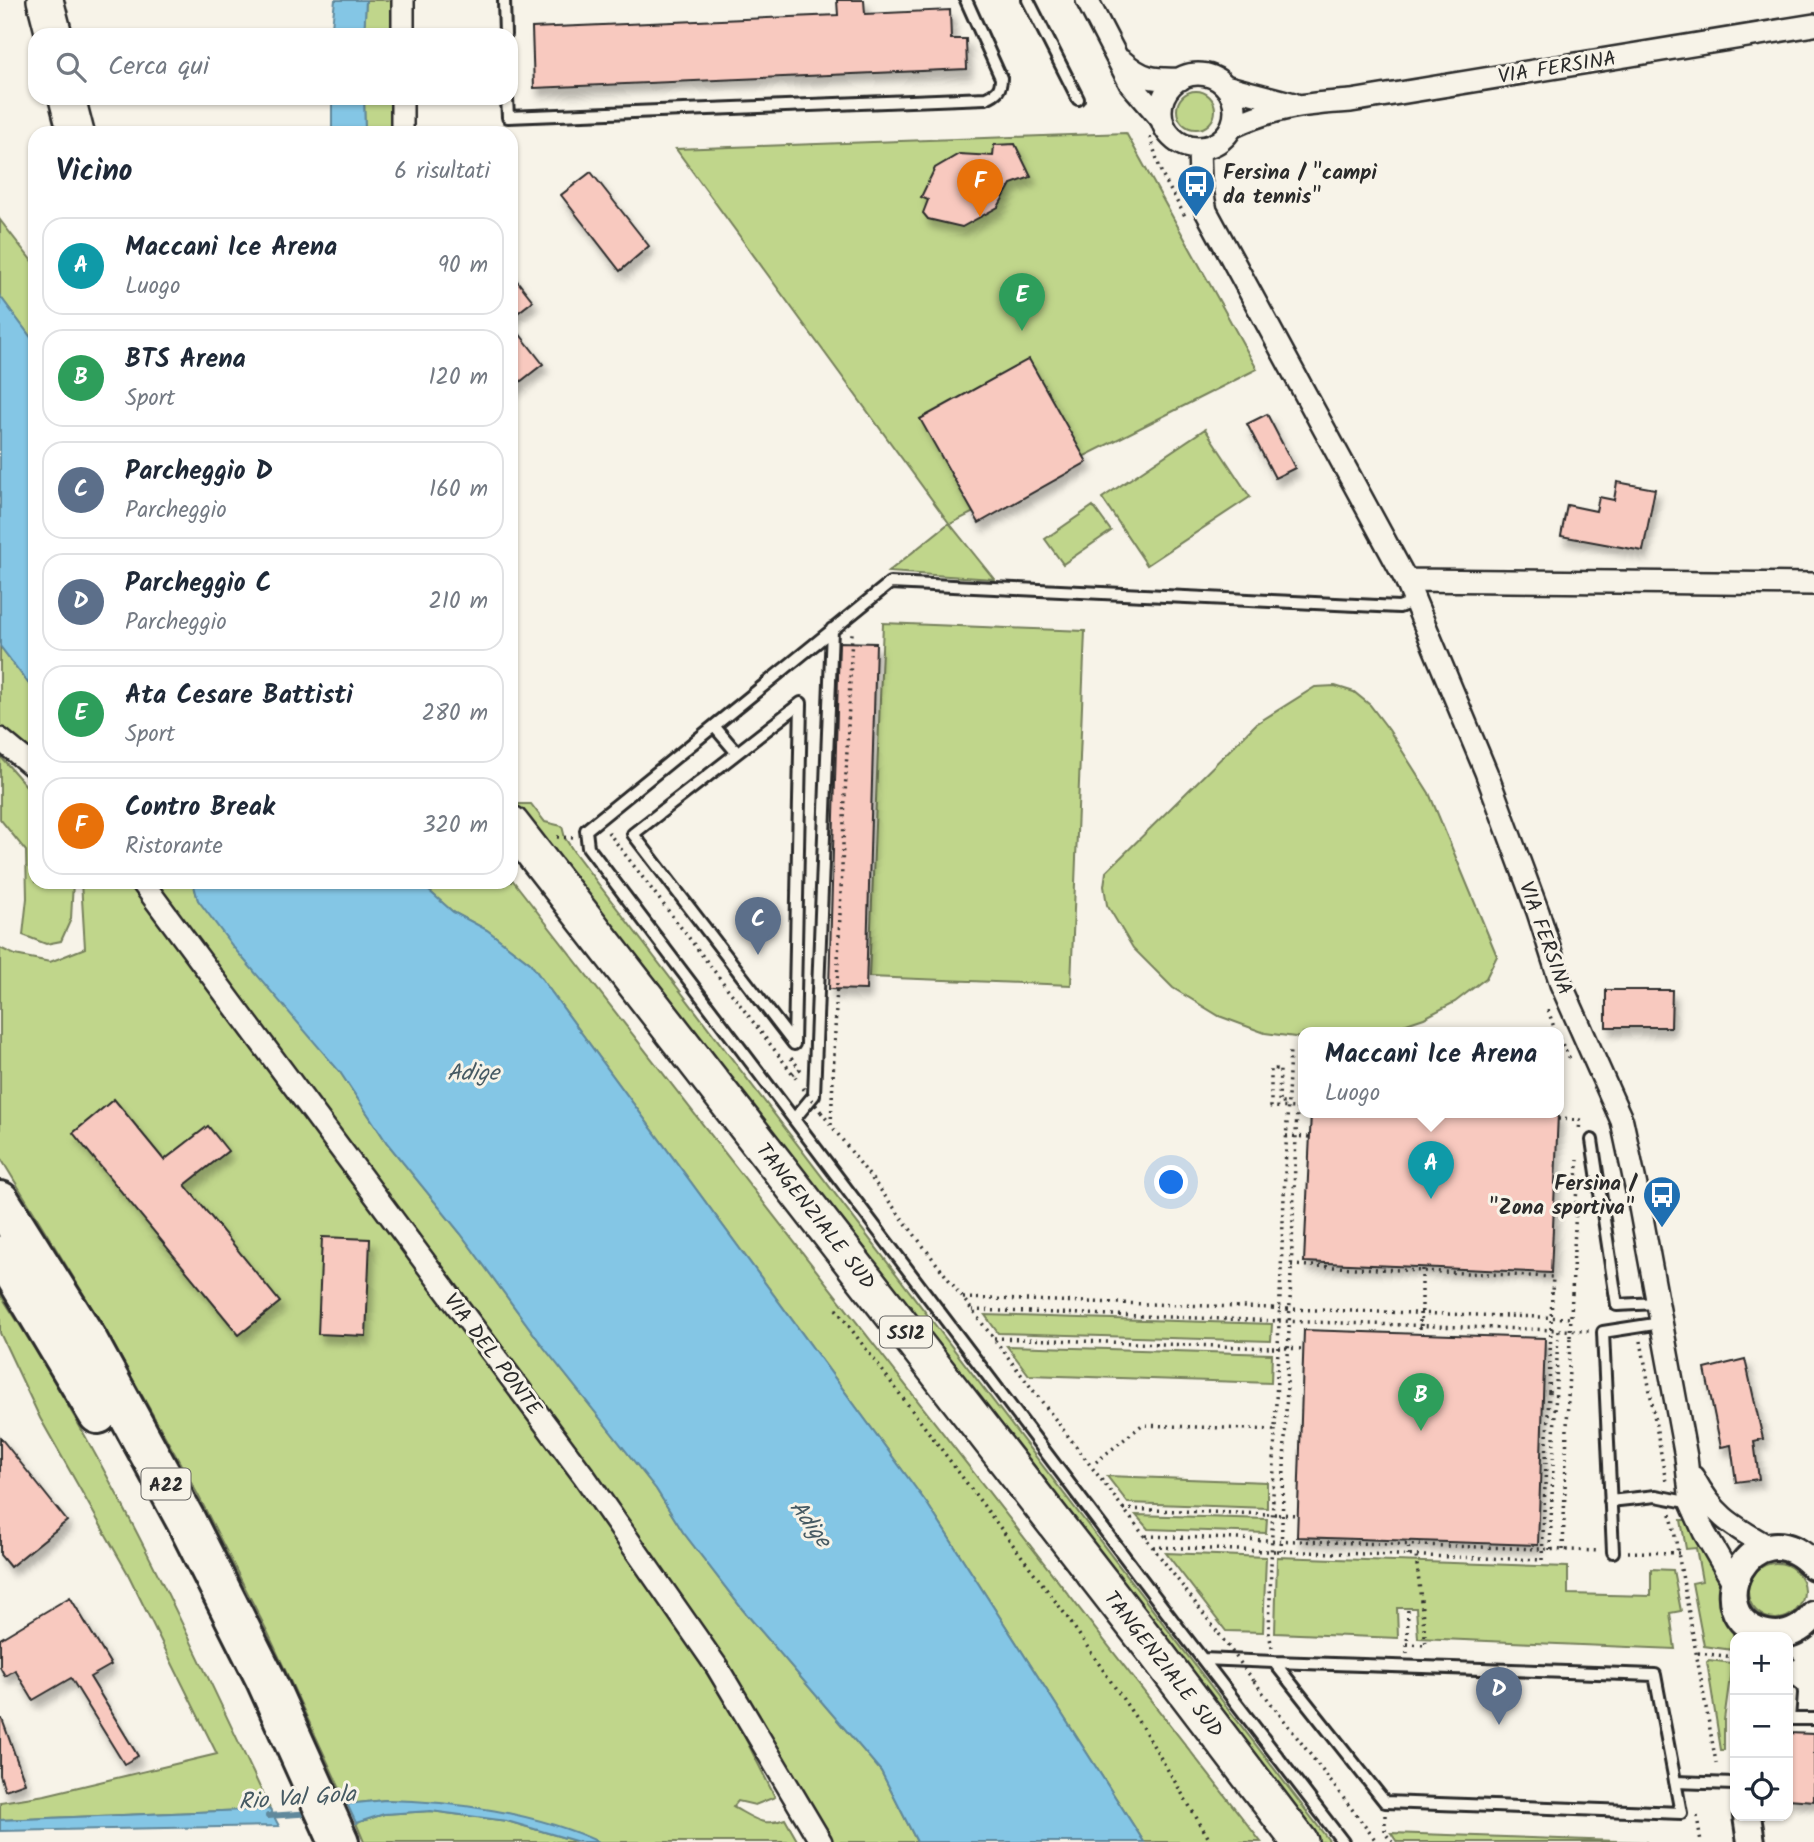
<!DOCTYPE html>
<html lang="it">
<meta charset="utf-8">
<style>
:root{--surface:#fff;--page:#f6f6f7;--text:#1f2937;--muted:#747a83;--line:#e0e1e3;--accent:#1a73e8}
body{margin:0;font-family:Kalam,sans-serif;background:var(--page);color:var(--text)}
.controls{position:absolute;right:21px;bottom:21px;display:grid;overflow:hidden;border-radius:14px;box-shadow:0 2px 5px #0004}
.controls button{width:63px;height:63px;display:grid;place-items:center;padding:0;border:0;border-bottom:2px solid var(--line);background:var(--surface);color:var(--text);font:35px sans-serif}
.you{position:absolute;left:1172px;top:1183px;width:24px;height:24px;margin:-18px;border:5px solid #fff;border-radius:50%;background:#1a73e8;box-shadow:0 0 0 10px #1a73e833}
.badge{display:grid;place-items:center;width:46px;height:46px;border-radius:50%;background:var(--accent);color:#fff;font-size:23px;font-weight:700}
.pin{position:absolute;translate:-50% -58px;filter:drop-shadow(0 2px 4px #0008)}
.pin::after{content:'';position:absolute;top:37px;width:24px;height:21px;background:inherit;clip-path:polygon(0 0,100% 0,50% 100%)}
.popup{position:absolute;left:1298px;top:1027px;width:266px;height:91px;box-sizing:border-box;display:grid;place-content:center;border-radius:14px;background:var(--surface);filter:drop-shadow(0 2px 5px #0005);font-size:23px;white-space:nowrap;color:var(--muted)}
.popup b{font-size:26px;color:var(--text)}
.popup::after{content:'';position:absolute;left:50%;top:100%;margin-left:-14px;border:14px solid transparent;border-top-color:var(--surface)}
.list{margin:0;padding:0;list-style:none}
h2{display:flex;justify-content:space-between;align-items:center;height:91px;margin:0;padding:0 28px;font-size:30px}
h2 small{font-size:23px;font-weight:400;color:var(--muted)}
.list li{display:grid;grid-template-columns:46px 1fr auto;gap:21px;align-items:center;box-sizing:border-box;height:98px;margin:0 14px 14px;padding:0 14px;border:2px solid var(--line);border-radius:21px}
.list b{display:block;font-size:26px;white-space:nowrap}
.list p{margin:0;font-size:23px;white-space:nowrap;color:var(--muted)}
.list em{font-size:23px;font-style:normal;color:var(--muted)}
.icon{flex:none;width:38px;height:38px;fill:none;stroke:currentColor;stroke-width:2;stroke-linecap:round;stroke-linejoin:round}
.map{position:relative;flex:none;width:1814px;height:1842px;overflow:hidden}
.search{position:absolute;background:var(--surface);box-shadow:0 2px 5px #0004;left:28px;top:28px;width:490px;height:77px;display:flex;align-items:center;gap:18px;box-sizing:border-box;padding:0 24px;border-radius:21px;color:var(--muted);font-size:26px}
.panel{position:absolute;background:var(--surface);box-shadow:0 2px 5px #0004;left:28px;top:126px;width:490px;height:763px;border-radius:21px}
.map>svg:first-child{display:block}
</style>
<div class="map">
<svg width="1814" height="1842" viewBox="0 0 1814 1842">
<defs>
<filter id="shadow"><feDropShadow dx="4.5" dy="8" stdDeviation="3.5" flood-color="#0004"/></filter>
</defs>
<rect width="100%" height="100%" fill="#f7f3e8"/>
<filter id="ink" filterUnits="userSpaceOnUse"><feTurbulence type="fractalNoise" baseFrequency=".0143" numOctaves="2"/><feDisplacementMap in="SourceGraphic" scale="14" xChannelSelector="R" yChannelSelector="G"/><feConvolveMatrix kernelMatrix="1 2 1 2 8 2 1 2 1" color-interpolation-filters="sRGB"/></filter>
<g filter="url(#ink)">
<!-- green -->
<path fill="#c0d68b" stroke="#76805b" stroke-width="2" d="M366,0H399L398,35H364Z
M1177 110a19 19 0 1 1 38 0a19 19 0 1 1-38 0Z
M364,98H397V133H365Z
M1126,133L1257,369L950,524L994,579L888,572L949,523L676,149Z
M0,220L35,265V343L0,296Z
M1205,429L1250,497L1147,565L1102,498Z
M1093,506L1111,531L1063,564L1045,539Z
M883,623L1085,631L1071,985L869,977Z
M0,646L35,692V756L0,729Z
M1335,686L1354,692L1370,705L1389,730L1429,793L1497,956L1486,978L1455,1002L1424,1018L1380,1033H1303V1038L1265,1033L1219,1016L1173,988L1133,948L1107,905L1104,886L1106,872L1256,724L1315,687Z
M0,756L35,796V882H73L71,919L61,941L46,944L23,935L27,898L26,851L0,819Z
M511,804H531L545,822L562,826L565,838L574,852L1330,1842H1313Z
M511,878L1261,1842H1144L928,1505L530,963L487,930L453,912L419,882H511Z
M81,882H139L644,1574L736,1720L775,1797L755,1805L738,1801L733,1807C752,1817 763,1828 785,1819L798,1842H599L511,1814L446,1804L385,1800L347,1804L268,1633L198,1495L103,1326L0,1157V948L15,955L50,962L85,948Z
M151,882H193L198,900L340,1072L387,1143L461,1234L542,1345L656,1489L683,1532L743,1610L881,1771L917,1842H828L589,1472L439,1264Z
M0,1294C106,1457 188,1633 270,1809L0,1820V1802L45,1795L217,1754L127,1572L40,1418L0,1333Z
M985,1315L1272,1324L1271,1341L998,1333Z
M1007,1346L1272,1354L1271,1383L1029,1375Z
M1107,1476L1267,1482V1508L1128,1503Z
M1136,1515L1267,1519L1266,1533L1148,1529Z
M1681,1520H1686L1696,1531L1720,1578L1723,1602L1733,1633V1650L1704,1646L1692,1583L1702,1581L1696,1548L1686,1549Z
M1166,1553L1266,1557L1263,1632L1226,1631Z
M1277,1557L1568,1567V1594L1651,1596V1569L1673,1570L1681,1611L1670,1613L1675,1649L1418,1638L1416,1608H1397L1398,1638L1275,1633Z
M1748 1591a28 28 0 1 1 56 0a28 28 0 1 1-56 0Z
M1709,1660L1732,1663L1724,1720V1750H1721L1707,1662Z
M431,1811L507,1821L579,1842H364L356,1823L384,1814Z
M1391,1833L1647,1842H1397Z"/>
<!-- water -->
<path fill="#84c6e5" stroke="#60889b" stroke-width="2" d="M335,0H366L364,35H331Z
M332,98H364L365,133H332Z
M0,296L35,343V692L0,646Z
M193,882H419L453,912L487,930L530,963L928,1505L1144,1842H917L881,1771L743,1610L683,1532L656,1489L542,1345L461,1234L387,1143L340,1072L234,948L198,900Z
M385,1800C454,1801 536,1813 599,1842H579L507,1821L431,1811L384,1814L356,1823L347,1804Z
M270,1809L279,1826L0,1831V1820Z"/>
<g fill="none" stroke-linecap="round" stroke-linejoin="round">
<!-- stream -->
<path stroke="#60889b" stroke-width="6" d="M268,1816L313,1813"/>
</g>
<!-- building -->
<path fill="#f8c9bf" stroke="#2b2b2b" stroke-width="2" filter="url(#shadow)" d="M837,0H864L865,14L950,10L951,39H966L967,69L534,88L532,28L838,15Z
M1015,144L1031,177L1011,184L998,207L962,227L928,219L923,213L928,200L921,197L935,168L959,154L993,156L994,145Z
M591,172L649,246L620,271L561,195Z
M511,273L533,301L511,318Z
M511,323L543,364L511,389Z
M1029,359L1087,462L979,523L920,419Z
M1267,414L1295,468L1275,478L1247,424Z
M1617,482L1655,489L1643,551L1561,536L1567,505L1596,511L1599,497L1614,500Z
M839,642L876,643L866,990L829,989Z
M1606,990H1672L1671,1027H1606Z
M114,1099L164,1160L208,1126L228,1151L185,1185L280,1302L239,1335L73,1133Z
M1311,1113L1558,1114L1551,1273L1304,1262Z
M322,1237L370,1239L366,1336L318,1334Z
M1304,1330L1545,1338L1538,1545L1297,1537Z
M1745,1359L1763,1439L1754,1441L1759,1479L1736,1482L1731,1445L1721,1447L1705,1369Z
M0,1437L67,1521L10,1567L0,1555Z
M70,1597L111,1665L90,1677L138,1756L124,1764L71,1678L33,1700L15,1670L5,1676L0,1667V1639Z
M0,1719H2L25,1783L5,1790L0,1775Z
M1788,1733L1814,1734V1801L1788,1799Z"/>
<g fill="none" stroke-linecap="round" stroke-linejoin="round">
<defs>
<path id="service" d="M504,0L505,35
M1028,0L1078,99
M507,98L508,117L986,98C997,93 1001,90 1001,78L966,0
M801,703L794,1044L633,834Z
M714,726L737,753
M795,1118L814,1095L832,629
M1592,1140L1617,1305L1657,1303
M1610,1501L1656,1496L1691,1503
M1613,1552L1603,1332L1661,1323
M1203,1659L1274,1662
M1274,1662L1655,1675L1681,1813L1385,1802Z
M1791,1693L1789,1719H1814
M1675,1782L1735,1784
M1343,1842L1177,1626L588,847L586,830L890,583L1399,607L1415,601"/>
<path id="minor" d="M1087,0L1130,83L1162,120
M403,35V0
M1122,61C1143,79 1153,80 1181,79
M1161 111a37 37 0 1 1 74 0a37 37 0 1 1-74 0Z
M1225,86L1294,104
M1232,127C1274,107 1305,104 1351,101L1814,25
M402,133V98
M1199,148L1200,180L1206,211L1406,580L1486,772L1538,912L1561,984L1622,1121L1638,1196L1686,1457L1691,1503L1704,1532L1733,1582
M1406,580L1814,584
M0,739L35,768
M142,882L584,1476L717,1667L821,1842
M1693,1477C1715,1517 1731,1525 1769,1547"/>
<path id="tertiary" d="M1814,1566C1753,1500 1693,1618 1767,1634C1786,1638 1802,1630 1814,1615
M1747,1816L1751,1842"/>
<path id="trunk" d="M45,0L54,35
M67,98L76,133
M511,824L1153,1649L1300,1842"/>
<path id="motorway" d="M0,1201L88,1341L186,1521L265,1678L339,1842
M3,1255L98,1414"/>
</defs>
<!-- service casing -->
<use href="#service" stroke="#2b2b2b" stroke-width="16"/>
<!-- minor casing -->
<use href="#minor" stroke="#2b2b2b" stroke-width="26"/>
<!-- tertiary casing -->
<use href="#tertiary" stroke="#2b2b2b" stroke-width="32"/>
<!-- trunk casing -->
<use href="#trunk" stroke="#2b2b2b" stroke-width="40"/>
<!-- motorway casing -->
<use href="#motorway" stroke="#2b2b2b" stroke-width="44"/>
<!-- path -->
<path stroke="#2b2b2b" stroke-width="3.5" stroke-dasharray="2 5" stroke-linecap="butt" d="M1150,137L1162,175L1185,216
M608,832L799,1082
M557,837L574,838
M1548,1010L1556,1033
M1559,1038L1571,1061
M791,1058L800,1069L793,1074
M821,1112L1219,1634
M1558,1119L1580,1120L1579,1131
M831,1125L852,633
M1286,1136L1310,1137
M1291,1265L1553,1277L1552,1292
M1572,1294L1578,1160
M963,1298L1272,1308
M836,1309L1065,1614L1144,1730L1211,1842
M1287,1309L1571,1318
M972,1310L1279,1321L1290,1048
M1421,1326L1422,1306
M994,1338L1272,1348
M1641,1341L1666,1482
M1285,1348L1303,1349
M1096,1462L1142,1425L1275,1430L1279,1321L1589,1331
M1545,1485L1549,1392
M1123,1509L1267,1514
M1278,1514L1297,1515
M1671,1514L1717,1768
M1146,1536L1600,1551
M1153,1547L1266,1551
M1550,1550L1558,1330
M1563,1550L1570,1337
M1277,1551L1542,1560
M1281,1551L1297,1108L1271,1107V1069H1280L1279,1103H1288
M1628,1552L1679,1553
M1407,1644L1426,1645L1416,1556
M1272,1648L1269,1633L1275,1430
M1698,1653L1735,1657
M1407,1654L1408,1606
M1788,1664L1797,1656
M1254,1681L1377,1842
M1385,1815V1833L1392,1842
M1697,1816L1701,1842"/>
<!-- service -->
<use href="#service" stroke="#f7f3e8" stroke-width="10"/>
<!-- minor -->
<use href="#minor" stroke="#f7f3e8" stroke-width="21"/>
<!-- tertiary -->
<use href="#tertiary" stroke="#f7f3e8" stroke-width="26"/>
<!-- trunk -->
<use href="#trunk" stroke="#f7f3e8" stroke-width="35"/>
<!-- motorway -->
<use href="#motorway" stroke="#f7f3e8" stroke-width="38"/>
<!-- path-bridge -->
<path stroke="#2b2b2b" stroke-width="3.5" stroke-dasharray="2 5" stroke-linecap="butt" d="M803,1088L821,1112
M1422,1306V1267
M1272,1308L1287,1309
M1420,1313V1333
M1570,1337L1572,1294
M1272,1348H1285
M1549,1392L1552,1292
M1267,1514H1278
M1266,1551H1277
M1408,1556L1409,1540
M1542,1560L1545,1485
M1219,1634L1254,1681"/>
</g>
</g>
<!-- icons -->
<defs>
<symbol id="bus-pin" viewBox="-11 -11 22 30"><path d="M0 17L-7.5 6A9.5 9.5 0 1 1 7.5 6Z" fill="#1f6fb2" stroke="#f7f3e8"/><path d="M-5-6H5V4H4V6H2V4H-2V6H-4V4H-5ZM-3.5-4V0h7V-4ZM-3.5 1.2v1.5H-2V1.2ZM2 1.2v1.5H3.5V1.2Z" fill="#fff"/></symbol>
</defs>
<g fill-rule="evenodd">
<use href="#bus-pin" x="1174" y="162" width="44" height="60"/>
<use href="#bus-pin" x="1640" y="1173" width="44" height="60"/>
</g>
<g text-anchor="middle" stroke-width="6" stroke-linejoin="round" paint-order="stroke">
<!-- shield labels -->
<g fill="#f7f3e8" stroke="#686764" stroke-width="2">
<rect x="880" y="1316.5" width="52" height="31" rx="5"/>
<rect x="141.5" y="1468.5" width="49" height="31" rx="5"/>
</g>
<g font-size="19" font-weight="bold" fill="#2b2b2b">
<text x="906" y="1339">SS12</text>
<text x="166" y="1491">A22</text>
</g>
<!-- street labels -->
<g font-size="21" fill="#2b2b2b" stroke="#f7f3e8">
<text transform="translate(1557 67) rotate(-9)" y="7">VIA FERSINA</text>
<text transform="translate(1546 938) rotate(70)" y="7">VIA FERSINA</text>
<text transform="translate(816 1216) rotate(52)" y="7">TANGENZIALE SUD</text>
<text transform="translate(493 1354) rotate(53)" y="7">VIA DEL PONTE</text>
<text transform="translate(1164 1664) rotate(52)" y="7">TANGENZIALE SUD</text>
</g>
<!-- poi labels -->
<g font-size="21" font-weight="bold" fill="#2b2b2b" stroke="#f7f3e8" text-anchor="start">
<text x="1223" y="179">Fersina / "campi<tspan x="1223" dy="24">da tennis"</tspan></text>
<text x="1635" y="1190" text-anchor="end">Fersina /<tspan x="1635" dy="24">"Zona sportiva"</tspan></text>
</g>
<!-- water labels -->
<g font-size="23" font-style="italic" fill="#465a63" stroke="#f7f3e8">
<text x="473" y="1080">Adige</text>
<text transform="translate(811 1523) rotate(53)" y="8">Adige</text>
<text transform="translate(297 1797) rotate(-4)" y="8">Rio Val Gola</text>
</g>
</g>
</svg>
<div class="controls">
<button>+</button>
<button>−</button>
<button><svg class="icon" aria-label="locate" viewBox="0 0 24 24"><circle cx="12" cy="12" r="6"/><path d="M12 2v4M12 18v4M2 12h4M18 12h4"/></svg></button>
</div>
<div class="you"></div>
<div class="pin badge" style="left:1431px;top:1199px;background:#0f9aa8">A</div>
<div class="popup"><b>Maccani Ice Arena</b>Luogo</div>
<div class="pin badge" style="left:1421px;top:1431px;background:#2e9e5b">B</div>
<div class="pin badge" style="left:758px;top:955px;background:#5c6f8a">C</div>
<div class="pin badge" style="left:1499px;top:1725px;background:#5c6f8a">D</div>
<div class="pin badge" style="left:1022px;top:331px;background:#2e9e5b">E</div>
<div class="pin badge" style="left:980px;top:217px;background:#e8710a">F</div>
<div class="search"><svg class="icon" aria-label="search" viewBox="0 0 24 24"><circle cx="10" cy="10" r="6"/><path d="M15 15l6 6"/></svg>Cerca qui</div>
<section class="panel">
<h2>Vicino<small>6 risultati</small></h2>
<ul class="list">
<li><span class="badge" style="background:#0f9aa8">A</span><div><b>Maccani Ice Arena</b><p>Luogo</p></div><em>90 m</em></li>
<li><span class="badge" style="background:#2e9e5b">B</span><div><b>BTS Arena</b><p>Sport</p></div><em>120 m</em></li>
<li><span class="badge" style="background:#5c6f8a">C</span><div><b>Parcheggio D</b><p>Parcheggio</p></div><em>160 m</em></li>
<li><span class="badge" style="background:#5c6f8a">D</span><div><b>Parcheggio C</b><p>Parcheggio</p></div><em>210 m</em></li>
<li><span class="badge" style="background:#2e9e5b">E</span><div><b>Ata Cesare Battisti</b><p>Sport</p></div><em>280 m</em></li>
<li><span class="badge" style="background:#e8710a">F</span><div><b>Contro Break</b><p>Ristorante</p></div><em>320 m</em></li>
</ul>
</section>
</div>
